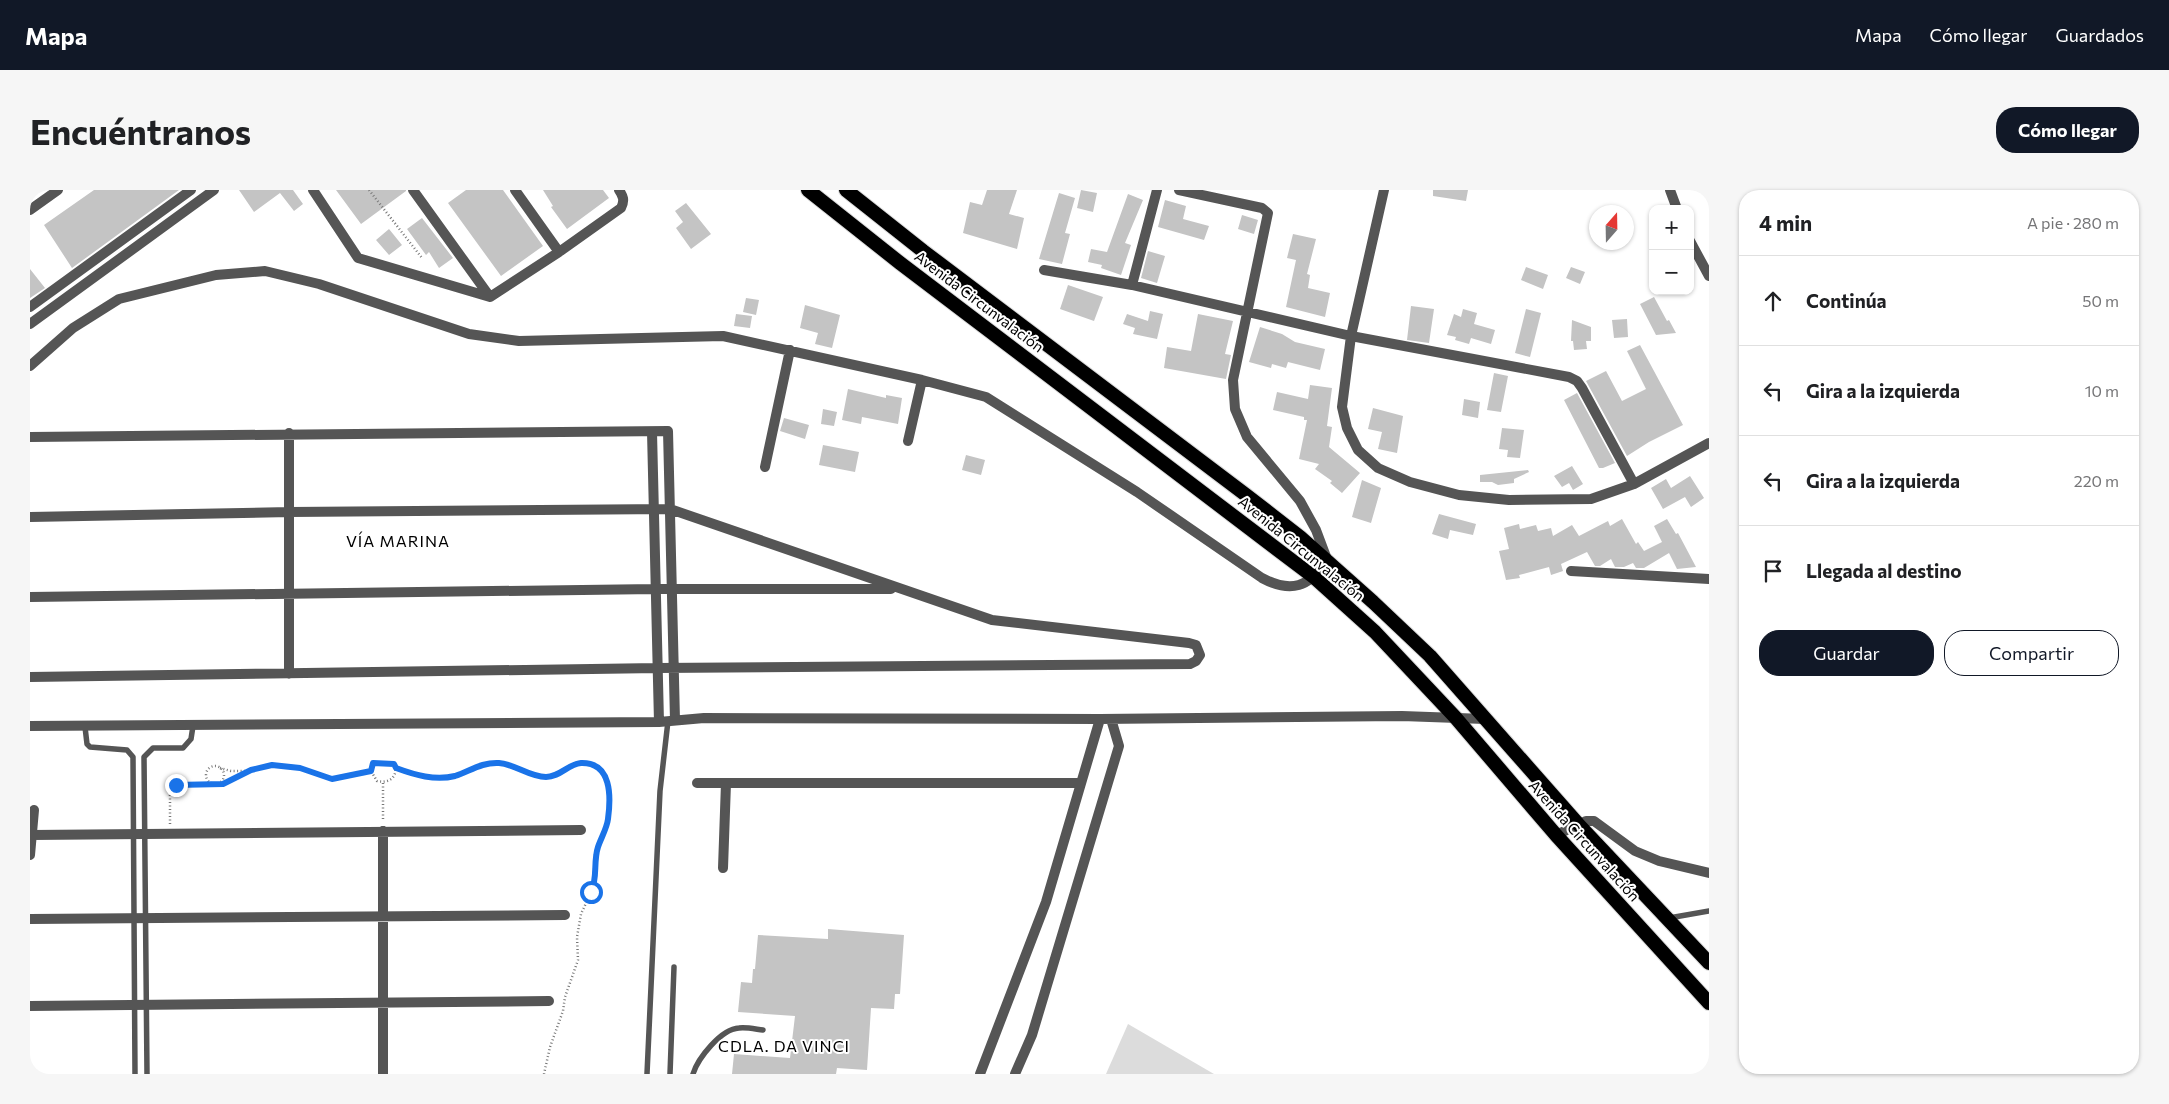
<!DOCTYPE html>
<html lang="es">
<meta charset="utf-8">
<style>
:root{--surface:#fff;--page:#f6f6f6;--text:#202124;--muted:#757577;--line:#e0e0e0;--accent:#111827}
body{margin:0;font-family:Commissioner,sans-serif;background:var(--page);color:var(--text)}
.controls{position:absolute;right:15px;top:15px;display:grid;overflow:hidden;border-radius:10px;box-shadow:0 1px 4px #0004}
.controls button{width:45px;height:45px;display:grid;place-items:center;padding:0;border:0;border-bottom:1px solid var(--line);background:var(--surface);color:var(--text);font:25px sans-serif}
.compass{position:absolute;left:1559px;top:15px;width:45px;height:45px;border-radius:50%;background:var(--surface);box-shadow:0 1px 4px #0004;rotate:20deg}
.stop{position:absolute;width:15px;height:15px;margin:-11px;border:4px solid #1a73e8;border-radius:50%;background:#fff}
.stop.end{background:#1a73e8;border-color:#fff;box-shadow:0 1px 5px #0008}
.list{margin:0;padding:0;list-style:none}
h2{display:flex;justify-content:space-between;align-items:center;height:65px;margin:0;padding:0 20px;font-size:21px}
h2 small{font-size:16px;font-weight:400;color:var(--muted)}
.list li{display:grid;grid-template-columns:32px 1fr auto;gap:15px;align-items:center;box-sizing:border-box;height:90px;padding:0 20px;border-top:1px solid var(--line)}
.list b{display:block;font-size:19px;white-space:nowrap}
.list em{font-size:16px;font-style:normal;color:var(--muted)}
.actions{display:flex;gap:10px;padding:15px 20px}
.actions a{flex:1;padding:11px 0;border:1px solid var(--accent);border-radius:20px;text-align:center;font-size:18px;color:var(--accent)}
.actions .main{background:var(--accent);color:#fff}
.icon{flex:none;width:28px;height:28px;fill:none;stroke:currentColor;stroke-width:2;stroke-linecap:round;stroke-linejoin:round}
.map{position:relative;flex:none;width:1679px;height:884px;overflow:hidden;border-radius:20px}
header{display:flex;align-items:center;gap:30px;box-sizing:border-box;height:70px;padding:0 25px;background:var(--accent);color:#fff}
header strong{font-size:24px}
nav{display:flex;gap:28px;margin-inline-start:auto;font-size:18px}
.intro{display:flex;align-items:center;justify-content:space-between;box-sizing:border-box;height:120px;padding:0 30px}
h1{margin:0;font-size:35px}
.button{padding:12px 22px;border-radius:20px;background:var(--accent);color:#fff;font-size:18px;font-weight:700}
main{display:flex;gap:30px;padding:0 30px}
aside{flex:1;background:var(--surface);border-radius:20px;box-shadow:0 1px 4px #0004}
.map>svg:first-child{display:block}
</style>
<header>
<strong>Mapa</strong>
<nav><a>Mapa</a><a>Cómo llegar</a><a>Guardados</a></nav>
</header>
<div class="intro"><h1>Encuéntranos</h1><a class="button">Cómo llegar</a></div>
<main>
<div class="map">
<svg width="1679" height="884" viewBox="0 0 1679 884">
<rect width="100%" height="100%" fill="#fff"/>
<!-- green -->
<path fill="#dcdcdc" d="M1098,834L1184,884H1076Z"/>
<!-- building -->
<path fill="#c4c4c4" d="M64,0H149L42,78L14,35Z
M209,0H263L273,14L264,21L250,3L224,22Z
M306,0H376V1L331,34Z
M436,0H473L513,56L471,86L418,13Z
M513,0H573L579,8L537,39L521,17L523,16Z
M957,0H987L979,24L994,28L987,59L933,43L940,12L952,15Z
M1051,0L1067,3L1063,22L1047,18Z
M1403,0H1438L1436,11L1403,6Z
M1029,3L1045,8L1035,43L1040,44L1032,74L1009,69Z
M1098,4L1113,10L1095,53L1101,55L1091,85L1071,78L1072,75L1058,72L1061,59L1077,62Z
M1135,10L1156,16L1153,29L1179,36L1174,50L1128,37Z
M656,13L681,44L661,59L646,38L653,32L645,21Z
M1212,25L1228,30L1224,44L1208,39Z
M392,28L423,68L409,78L399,62L396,65L377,39Z
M359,39L372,55L359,65L346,50Z
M1263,44L1286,49L1277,84L1280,85L1278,98L1300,103L1295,127L1256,117L1266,70L1257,68Z
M1118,61L1135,66L1127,93L1111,88Z
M1496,77L1518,85L1513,99L1491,90Z
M1541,77L1555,82L1550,94L1536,88Z
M0,79L15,98L0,108Z
M1038,95L1073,107L1064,131L1030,119Z
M1624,107L1637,131L1639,130L1646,143L1626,145L1610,114Z
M716,108L729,110L726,125L713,122Z
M775,115L810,125L802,158L785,154L788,143L770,138Z
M1381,116L1404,119L1399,153L1377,150Z
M1433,119L1447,123L1444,134L1465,140L1461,154L1441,148L1439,154L1425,150L1426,147L1417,145L1424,124L1431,127Z
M1496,119L1511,123L1500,167L1485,163Z
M1120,121L1133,124L1127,149L1103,144L1105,138L1093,134L1097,124L1118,131Z
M706,124L722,126L720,138L704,136Z
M1168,124L1203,131L1195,164L1201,165L1196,189L1134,178L1137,157L1161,161Z
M1597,129L1598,147L1584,148L1582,130Z
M1542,130L1561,137V151H1556L1557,159L1544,160L1543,151H1541Z
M1230,137L1252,144L1265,152L1295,159L1290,180L1258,172L1256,178L1242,174L1241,178L1219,172Z
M1610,155L1653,235L1619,252L1597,266L1556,191L1576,181L1592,211L1616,199L1597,161Z
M1464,183L1478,186L1471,222L1457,220Z
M1280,195L1302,198L1297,236L1302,237L1299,257L1330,283L1312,303L1300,293L1302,291L1285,279L1289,274L1269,269L1277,230H1274V227L1243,220L1247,202L1278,209Z
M818,199L856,208V205L872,208L868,234L832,227L831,234L812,230Z
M1547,203L1585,273L1573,278H1569L1534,210Z
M1434,209L1450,212L1448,228L1432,225Z
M1343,218L1373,226L1367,263L1348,259L1352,242L1338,239Z
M793,219L807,222L804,236L791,234Z
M754,228L779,235L775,249L750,241Z
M1472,238L1494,240L1490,268L1477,267L1478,260L1469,259Z
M793,255L829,262L825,282L789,275Z
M936,265L955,270L951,285L932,280Z
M1542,276L1553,294L1543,300L1539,293L1532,297L1524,286Z
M1498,280L1499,282L1484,289V293L1468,295L1462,292H1450V285Z
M1660,286L1674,308L1661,317L1655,307L1633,319L1621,298L1636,289L1641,298Z
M1332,290L1351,298L1341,333L1322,327Z
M1409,324L1446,334L1443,345L1420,340L1418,349L1402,344Z
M1592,329L1606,354L1608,352L1614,361L1632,352L1624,336L1637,329L1646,344L1648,343L1666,377L1647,379L1639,363L1614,378H1606L1603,373L1594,377H1585L1581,369L1570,376H1565L1557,362L1531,374L1533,381L1521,385L1519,377L1489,385L1490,388L1476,390L1469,361L1479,359L1474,338L1489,334L1490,339L1506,335L1508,341L1521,338L1523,346L1542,335L1549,346L1578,331L1580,336Z
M798,739L874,745L870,804H865L864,819L841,818L837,880L807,878L806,884H702L704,864L760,868L765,826L708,822L711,792L722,793L723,779H725L728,745L798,749Z"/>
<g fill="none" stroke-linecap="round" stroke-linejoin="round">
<defs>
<path id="trunk" d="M778,0L870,73L1285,388L1345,442L1425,527L1526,645L1679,813
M816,0L893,61L1216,305L1270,347L1343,412L1400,466L1548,634L1679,773"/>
</defs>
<!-- trunk casing -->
<use href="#trunk" stroke="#dbdbdb" stroke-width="16"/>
<!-- path -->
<path stroke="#777" stroke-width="2.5" stroke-dasharray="1 2.5" stroke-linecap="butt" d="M339,0L392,68
M343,573H364C369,586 360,594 347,591L341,581Z
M176 585a9 9 0 1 1 18 0a9 9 0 1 1-18 0Z
M190,578L201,581H219
M366,578L389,585L412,588L427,585L451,575L470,573L516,587L527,584L545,574L555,573L566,576L576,585L579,594L578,630L565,665L563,698L551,724L547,747L548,770L535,807L533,821L520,857L514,884
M353,629V592
M140,634V604L146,595L193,594L226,578L243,575L270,578L303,589L341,581"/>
<!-- service -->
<path stroke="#555" stroke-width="5.5" d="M55,537L57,554L60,557L97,560L103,567L105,884
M1639,728L1679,721
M117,884L114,567L123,558H153L161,549L163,536
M617,884L630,601L638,531
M640,884L644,777
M663,884C668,868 691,839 709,838C716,837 725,839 733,840"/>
<!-- minor -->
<path stroke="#555" stroke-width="10" d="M283,0L328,68L460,107L529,62L591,18C595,10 593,6 589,0
M383,0L460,107
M485,0L529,62
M1127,0L1102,95L1321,146L1539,187L1547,191L1552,198L1604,294
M1354,0L1321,146L1312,217L1317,238L1328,260L1348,278L1380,292L1429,305L1479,310L1561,309L1604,294L1679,253
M1640,0L1647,19
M0,20L28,0
M1660,51L1679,86
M1014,80L1102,95
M0,117L161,0
M0,134L184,0
M0,176L43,138L89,109L186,85L235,81L289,94L439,144L489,151L693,146L892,190L956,207L1107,302L1232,388C1262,404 1278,396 1298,372L1286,340L1270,311L1217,247L1205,219L1203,190L1238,23L1232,18L1149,0
M622,242L629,532
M259,243V484
M0,247L638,241L645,530
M878,251L892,190
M735,277L760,160
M0,327L260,322L640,319L962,430L1159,453L1166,455L1170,465L1166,471L1160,474L628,478L0,487
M1541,381L1679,389
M0,407L626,399H861
M0,536L629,532L674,528L1070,529L1372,526L1455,529
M667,593H1051
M2,645L551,640
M1526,645L1556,631H1564L1605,661L1629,671L1679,683
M0,665L4,620
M693,678L696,593
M0,729L535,725
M0,816L519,811
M353,884V641
M950,884L1016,712L1070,529
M985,884L1002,845L1089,556L1081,529"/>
<!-- trunk -->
<use href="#trunk" stroke="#000" stroke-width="14"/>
</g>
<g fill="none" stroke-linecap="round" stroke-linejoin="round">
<!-- route -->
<path stroke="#1a73e8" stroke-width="6" d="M146,595L193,594L221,580L242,575L270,578L302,589L341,581L343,573L364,574L366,578C385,585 405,591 425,586C440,581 452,572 469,573C485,574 499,587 516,587C530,587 538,574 551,573C582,572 581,607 578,629C577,638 571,648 568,657C563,672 568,688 561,702"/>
</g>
<g text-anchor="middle" stroke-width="4" stroke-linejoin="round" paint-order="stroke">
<!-- street labels -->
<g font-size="15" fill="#000" stroke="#fff">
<text transform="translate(949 112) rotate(37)" y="5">Avenida Circunvalación</text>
<text transform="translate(1271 359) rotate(39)" y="5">Avenida Circunvalación</text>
<text transform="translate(1554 651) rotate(48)" y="5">Avenida Circunvalación</text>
</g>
<!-- neighbourhood labels -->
<g font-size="16" letter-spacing="1" fill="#000" stroke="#fff">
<text x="368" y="357">VÍA MARINA</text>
<text x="754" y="862">CDLA. DA VINCI</text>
</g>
</g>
</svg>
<div class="controls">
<button>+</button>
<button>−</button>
</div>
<svg class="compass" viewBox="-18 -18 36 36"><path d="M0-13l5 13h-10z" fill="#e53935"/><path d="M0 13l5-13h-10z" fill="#757577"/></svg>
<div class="stop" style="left:561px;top:702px"></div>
<div class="stop end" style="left:146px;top:595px"></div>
</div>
<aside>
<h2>4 min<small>A pie · 280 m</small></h2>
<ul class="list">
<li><svg class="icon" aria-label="ahead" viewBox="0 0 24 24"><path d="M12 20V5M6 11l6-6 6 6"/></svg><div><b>Continúa</b></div><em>50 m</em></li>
<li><svg class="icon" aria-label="left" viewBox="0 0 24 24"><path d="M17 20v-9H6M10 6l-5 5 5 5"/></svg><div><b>Gira a la izquierda</b></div><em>10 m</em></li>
<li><svg class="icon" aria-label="left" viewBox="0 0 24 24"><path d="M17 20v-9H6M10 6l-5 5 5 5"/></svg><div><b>Gira a la izquierda</b></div><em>220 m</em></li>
<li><svg class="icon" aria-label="arrive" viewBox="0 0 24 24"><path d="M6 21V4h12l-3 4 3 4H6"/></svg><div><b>Llegada al destino</b></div></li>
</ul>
<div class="actions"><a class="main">Guardar</a><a>Compartir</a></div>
</aside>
</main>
